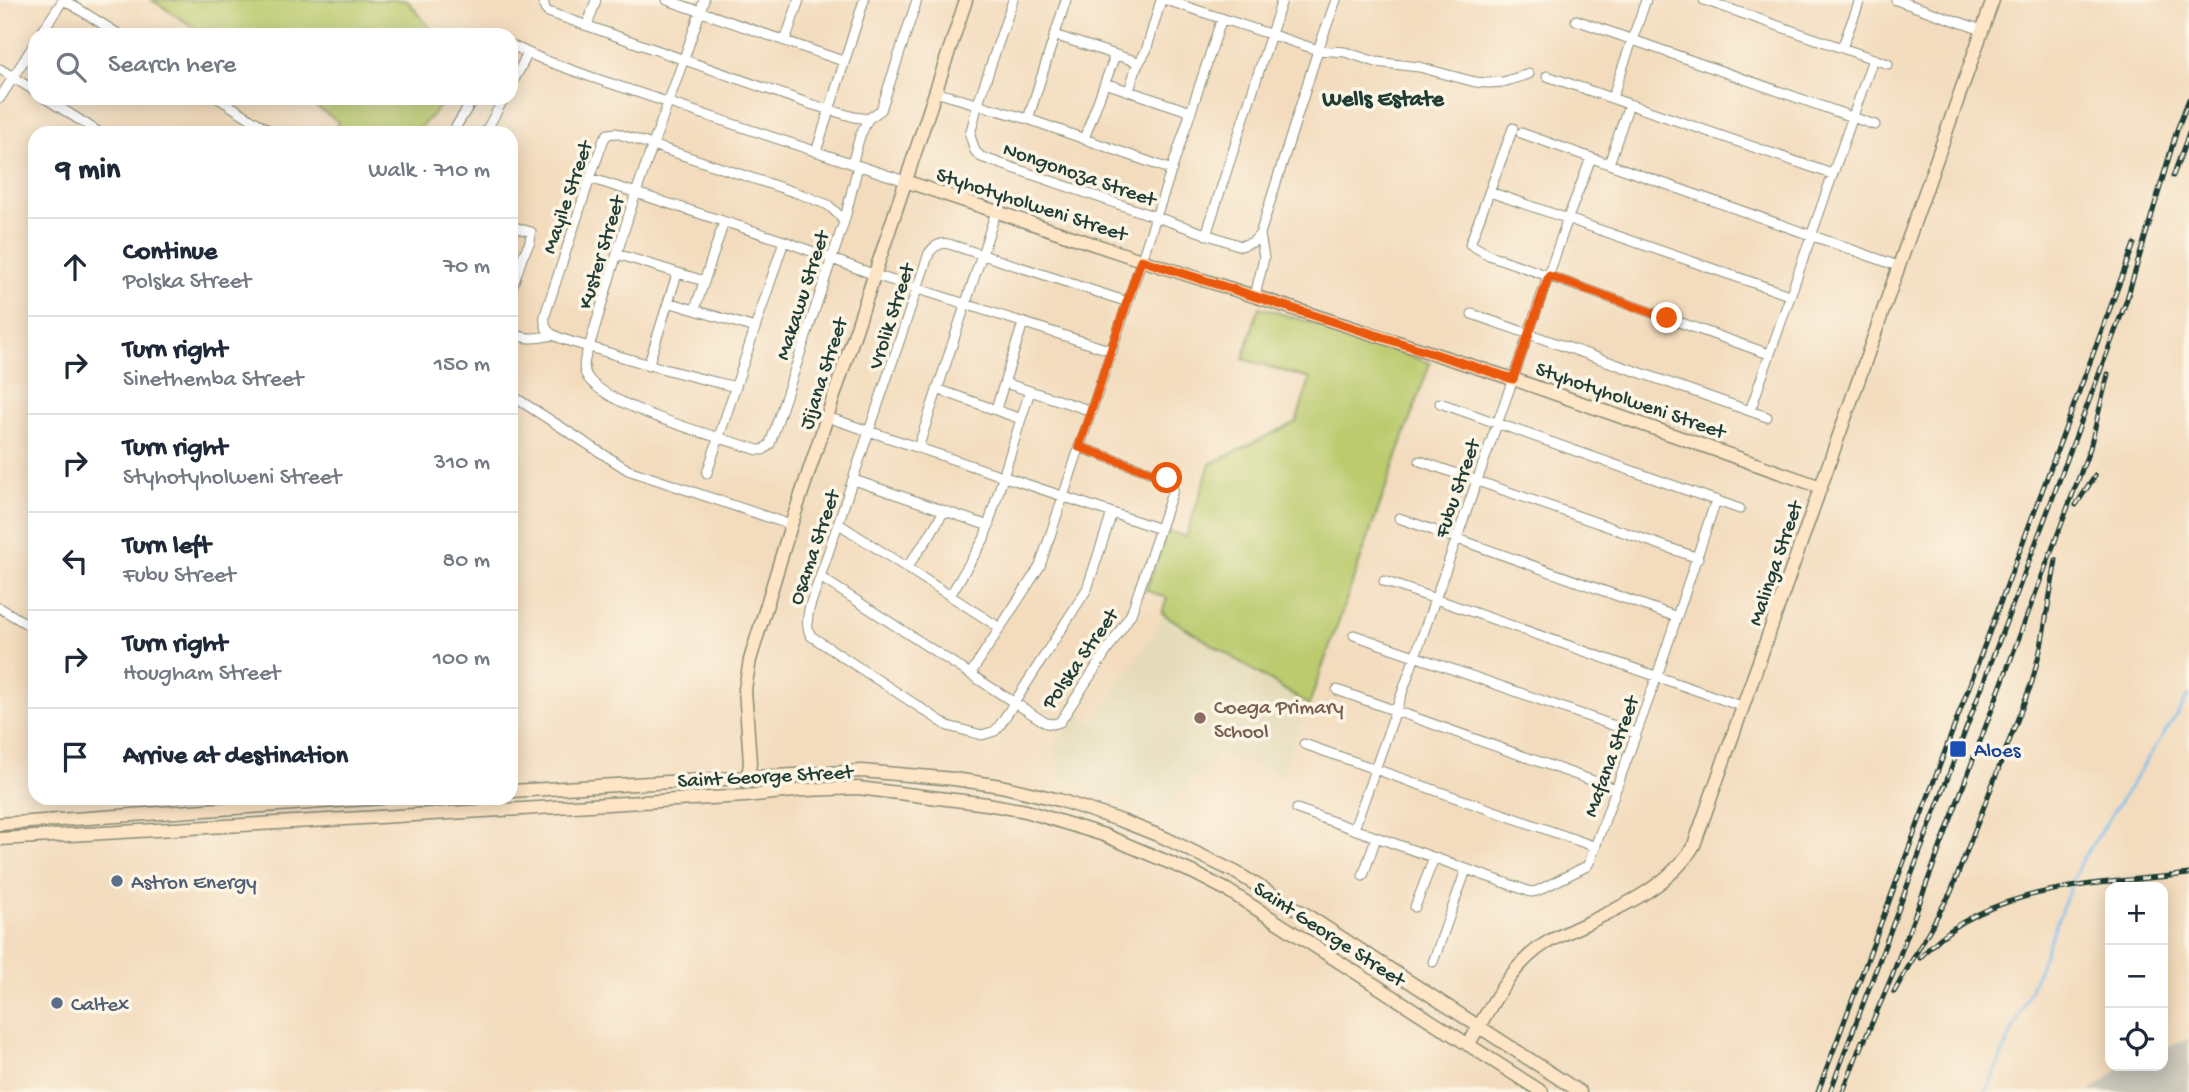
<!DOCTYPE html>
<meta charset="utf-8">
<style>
:root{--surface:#fff;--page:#f2f2f3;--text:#1f2937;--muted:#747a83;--line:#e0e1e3}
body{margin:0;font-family:"Gochi Hand",sans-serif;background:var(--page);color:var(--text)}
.controls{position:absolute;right:21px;bottom:21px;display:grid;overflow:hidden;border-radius:14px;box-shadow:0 4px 18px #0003}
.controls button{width:63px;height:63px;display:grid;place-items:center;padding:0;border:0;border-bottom:2px solid var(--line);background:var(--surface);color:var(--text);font:35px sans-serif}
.stop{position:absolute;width:21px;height:21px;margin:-16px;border:5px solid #ea580c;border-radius:50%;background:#fff}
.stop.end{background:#ea580c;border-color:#fff;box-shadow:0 2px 7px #0008}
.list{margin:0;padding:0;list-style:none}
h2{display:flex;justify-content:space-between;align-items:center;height:91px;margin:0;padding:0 28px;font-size:30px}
h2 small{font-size:23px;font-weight:400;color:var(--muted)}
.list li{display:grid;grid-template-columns:46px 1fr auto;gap:21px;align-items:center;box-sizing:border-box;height:98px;padding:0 28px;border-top:2px solid var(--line)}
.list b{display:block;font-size:26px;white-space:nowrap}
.list p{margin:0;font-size:23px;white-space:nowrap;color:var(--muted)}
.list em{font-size:23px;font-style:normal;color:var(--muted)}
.icon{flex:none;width:38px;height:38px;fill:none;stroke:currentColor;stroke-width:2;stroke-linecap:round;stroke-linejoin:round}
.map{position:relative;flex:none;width:2189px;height:1092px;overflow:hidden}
.search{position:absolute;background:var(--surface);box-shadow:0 4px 18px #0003;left:28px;top:28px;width:490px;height:77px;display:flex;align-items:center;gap:18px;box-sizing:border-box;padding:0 24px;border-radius:21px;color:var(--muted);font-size:26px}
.panel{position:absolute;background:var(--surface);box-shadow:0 4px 18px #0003;left:28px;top:126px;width:490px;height:679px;border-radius:21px}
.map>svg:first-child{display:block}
</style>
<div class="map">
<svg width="2189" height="1092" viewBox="0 0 2189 1092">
<rect width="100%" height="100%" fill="#fcf5e5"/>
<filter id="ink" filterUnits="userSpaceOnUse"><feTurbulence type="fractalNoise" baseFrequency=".0143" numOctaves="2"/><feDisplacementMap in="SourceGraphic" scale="14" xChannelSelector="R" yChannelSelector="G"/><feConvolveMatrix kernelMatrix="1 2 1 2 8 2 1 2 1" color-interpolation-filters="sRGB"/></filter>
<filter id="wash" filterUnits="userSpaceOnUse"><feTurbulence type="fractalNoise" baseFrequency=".00686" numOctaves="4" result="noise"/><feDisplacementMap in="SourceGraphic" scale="28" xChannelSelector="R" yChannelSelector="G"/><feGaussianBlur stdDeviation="1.57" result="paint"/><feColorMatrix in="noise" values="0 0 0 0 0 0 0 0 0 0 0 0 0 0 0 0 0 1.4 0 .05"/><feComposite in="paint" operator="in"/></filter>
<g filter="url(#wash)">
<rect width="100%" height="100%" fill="#f3dcbd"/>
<!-- built -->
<path fill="#e5dbba" d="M1162,613L1309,705L1282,776L1219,752L1160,813L1063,779L1054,746L1076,712L1092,724L1155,632Z"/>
<!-- industrial -->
<path fill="#c7c5b8" d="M2189,1039V1092H2089L2124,1066H2163V1049Z"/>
<!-- green -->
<path fill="#bbcb6e" stroke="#6d8451" stroke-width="2" d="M152,0H407L436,35H206Z
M303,98H448L415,133H332L339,122Z
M1259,307L1326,327L1430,363L1309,705L1162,613L1167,598L1146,590L1167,531L1186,537L1210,464L1296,422L1310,379L1243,359Z"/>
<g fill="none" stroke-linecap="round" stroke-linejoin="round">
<!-- stream -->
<path stroke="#76bced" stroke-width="2.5" d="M1986,1092L2032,986L2079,865L2189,695"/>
</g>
</g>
<g filter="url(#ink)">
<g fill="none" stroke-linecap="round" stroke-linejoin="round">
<defs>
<path id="street" d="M64,0L120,35
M543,0L545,9L548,12L810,104L854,117L868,119L881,110L917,0
M667,0L843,61
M704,0C683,65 658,128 636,193C619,244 605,295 589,347C585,357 581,368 588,378C611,409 719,437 758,450H763L770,444L844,222L839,215L828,205L803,195L616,133L608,134L604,139L590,178L545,315C544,323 545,330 552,334C563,341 580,344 593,348C640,363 688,376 736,387
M1013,0L978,103L970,135L975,151L981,157L1241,246L1253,242L1260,234L1318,50L1336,0
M1166,0L1318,50L1345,52L1376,62L1419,67L1475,82L1489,83L1503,82L1529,74
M1704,0L1888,64
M1896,0L1982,30
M1576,20L1875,125
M587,26L596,0
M40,35L63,0
M1054,35L1138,62
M785,41L799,0
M511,45L544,60L591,77L905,181
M1842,48L1860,0
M0,69L35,91
M1547,76L1832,174
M1105,83L1191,112
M511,86L528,53
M1129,91L1136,68L1146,51L1161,0
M935,92L1028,119L1172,170
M0,98L35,43
M45,98L100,133
M218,98L273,133
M1612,98L1646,0
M1028,119L1066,0
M1513,128L1470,244L1489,255L1769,354
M452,133L470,104L481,98
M485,133L504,98
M1521,133L1898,266
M1084,139L1113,61V55
M816,152L864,0
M852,164L860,136L868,119
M1609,164L1629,104
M590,178L784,241L875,275L1112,351
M1490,192L1789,295
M844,222L858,166
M511,226L531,232L530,242L522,258L511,291
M1206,235L1282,0
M617,254L704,281
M1255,296L1264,258L1260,234
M668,302L755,328
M695,309L724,222
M1472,314L1767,417
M511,332C525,341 539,338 554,335
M648,366L677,274
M1005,383L1092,411
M937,389L1021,419L984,539L951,594
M511,395L628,470L791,525
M1440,403L1740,509
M996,409L1023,323
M1750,411L1873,59
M827,417L1160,529
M1021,419L1030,391
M918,448L996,212
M1420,461L1698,558
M707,473L784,241
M854,480L989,526
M1112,513L1087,589L1000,725L995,731L982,735L948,726L811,636C801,619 815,594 820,577L929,253C934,246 940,242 949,244L1128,302
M1399,518L1677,617
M839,524L1000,628
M907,567L928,538L944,511
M820,577L1046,723L1053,724L1060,722L1131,614L1173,490L1172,485L1167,478L1079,447
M1384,581L1744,707
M0,608L35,629
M1354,635L1635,733
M971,673L1040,566L1222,18
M1337,690L1616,789
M1304,744L1596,847
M1297,809L1531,892L1537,891L1587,866L1590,861L1657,676L1716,500
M1354,829L1513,379L1568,218L1591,158
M1363,876L1376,838
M1415,907L1434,858
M1433,962L1466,870"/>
<path id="secondary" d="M905,181L1141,260L1513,379L1821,487
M747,783L750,763L745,689L750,660L791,525L966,0
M511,791L862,771L954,779L1001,786L1059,800L1122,821L1165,838L1235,872L1308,916L1580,1092
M0,824L382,798
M0,839L745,796L804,790L858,788L987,804L1026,811L1104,835L1194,873L1227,890L1542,1092
M1468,1045C1490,1009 1509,966 1546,943C1596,916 1665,896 1694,845L1993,0"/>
</defs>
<!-- street casing -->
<use href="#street" stroke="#898c78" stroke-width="11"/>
<!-- secondary casing -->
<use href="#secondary" stroke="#898c78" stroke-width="15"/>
<!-- street -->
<use href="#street" stroke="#fff" stroke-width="9"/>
<!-- secondary -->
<use href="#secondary" stroke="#fde5c5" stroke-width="12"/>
<defs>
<path id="rail" d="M2173,176L2189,133
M2076,505L2095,476
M1920,958C1982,884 2100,884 2189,874
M1894,992L1951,892L2032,682L2041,647L2056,560
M1860,1051L1892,976L2090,448L2108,374
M1818,1092L2134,244
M1830,1092L2126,302L2177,130L2189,99
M1843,1092L1862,1041"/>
</defs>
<!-- rail casing -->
<use href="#rail" stroke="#1f3d34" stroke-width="5"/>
<!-- rail -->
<use href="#rail" stroke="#fcf5e5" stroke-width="2.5" stroke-dasharray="8" stroke-linecap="butt"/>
</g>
</g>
<g fill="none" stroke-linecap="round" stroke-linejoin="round" filter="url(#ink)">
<!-- route -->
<path stroke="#ea580c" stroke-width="9" d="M1167,478L1079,447L1141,260L1513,379L1549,276L1667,318"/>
</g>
<!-- markers -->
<circle fill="#8d6e63" stroke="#fcf5e5" stroke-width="2.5" cx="1200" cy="718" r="7"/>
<rect fill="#1a4fb4" stroke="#fcf5e5" stroke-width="2.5" x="1949" y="740" width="18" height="18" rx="3.5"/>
<g fill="#5c6f8a" stroke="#fcf5e5" stroke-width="2.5">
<circle cx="117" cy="881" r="7"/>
<circle cx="57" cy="1003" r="7"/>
</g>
<g text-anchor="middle" stroke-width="7" stroke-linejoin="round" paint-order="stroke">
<!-- street labels -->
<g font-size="21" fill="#1f3d34" stroke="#fcf5e5">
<text transform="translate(1080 173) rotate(19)" y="7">Nongonoza Street</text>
<text transform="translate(566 197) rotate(-71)" y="7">Mayile Street</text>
<text transform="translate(1032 203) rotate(18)" y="7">Styhotyholweni Street</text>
<text transform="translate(600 252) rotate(-73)" y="7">Kuster Street</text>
<text transform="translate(801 295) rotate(-72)" y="7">Makawu Street</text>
<text transform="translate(890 316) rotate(-72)" y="7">Vrolik Street</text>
<text transform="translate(822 373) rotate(-72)" y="7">Jijana Street</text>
<text transform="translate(1631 399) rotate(19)" y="7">Styhotyholweni Street</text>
<text transform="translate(1456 488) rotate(-71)" y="7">Fubu Street</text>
<text transform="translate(813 547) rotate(-71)" y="7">Osama Street</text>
<text transform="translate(1774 563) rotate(-71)" y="7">Malinga Street</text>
<text transform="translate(1079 658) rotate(-55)" y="7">Polska Street</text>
<text transform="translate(1610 756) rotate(-70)" y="7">Mafana Street</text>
<text transform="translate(765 775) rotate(-3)" y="7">Saint George Street</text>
<text transform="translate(1330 933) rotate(33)" y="7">Saint George Street</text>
</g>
<!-- education labels -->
<g font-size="21" fill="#785e54" stroke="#fcf5e5" text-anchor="start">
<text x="1214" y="713">Coega Primary<tspan x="1214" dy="24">School</tspan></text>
</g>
<!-- transit labels -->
<g font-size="21" fill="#164399" stroke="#fcf5e5" text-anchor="start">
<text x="1974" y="756">Aloes</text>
</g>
<!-- service labels -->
<g font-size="21" fill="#4e5e75" stroke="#fcf5e5" text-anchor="start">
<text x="131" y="888">Astron Energy</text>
<text x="71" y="1010">Caltex</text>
</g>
<!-- neighbourhood labels -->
<g font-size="23" font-weight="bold" fill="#1f3d34" stroke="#fcf5e5">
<text x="1383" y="105">Wells Estate</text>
</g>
</g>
</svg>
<div class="controls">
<button>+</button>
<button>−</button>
<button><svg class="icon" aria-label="locate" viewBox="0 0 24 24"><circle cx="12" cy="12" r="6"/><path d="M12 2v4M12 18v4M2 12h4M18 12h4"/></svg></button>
</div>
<div class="stop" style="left:1167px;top:478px"></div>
<div class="stop end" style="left:1667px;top:318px"></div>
<div class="search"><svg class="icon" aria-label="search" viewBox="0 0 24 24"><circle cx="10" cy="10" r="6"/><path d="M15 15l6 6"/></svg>Search here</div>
<section class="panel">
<h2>9 min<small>Walk · 710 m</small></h2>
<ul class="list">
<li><svg class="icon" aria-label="ahead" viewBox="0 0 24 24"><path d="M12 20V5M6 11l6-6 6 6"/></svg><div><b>Continue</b><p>Polska Street</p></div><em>70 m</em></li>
<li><svg class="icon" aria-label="right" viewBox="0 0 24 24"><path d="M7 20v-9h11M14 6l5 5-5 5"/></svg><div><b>Turn right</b><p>Sinethemba Street</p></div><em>150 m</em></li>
<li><svg class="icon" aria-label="right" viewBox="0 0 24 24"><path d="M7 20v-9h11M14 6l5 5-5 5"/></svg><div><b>Turn right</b><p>Styhotyholweni Street</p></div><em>310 m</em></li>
<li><svg class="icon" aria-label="left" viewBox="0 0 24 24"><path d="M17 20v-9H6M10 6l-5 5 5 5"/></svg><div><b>Turn left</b><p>Fubu Street</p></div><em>80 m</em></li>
<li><svg class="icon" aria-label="right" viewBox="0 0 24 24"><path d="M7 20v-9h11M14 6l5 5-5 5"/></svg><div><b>Turn right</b><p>Hougham Street</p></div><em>100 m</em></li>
<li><svg class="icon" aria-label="arrive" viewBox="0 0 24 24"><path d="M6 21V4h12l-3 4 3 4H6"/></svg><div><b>Arrive at destination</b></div></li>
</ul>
</section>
</div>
